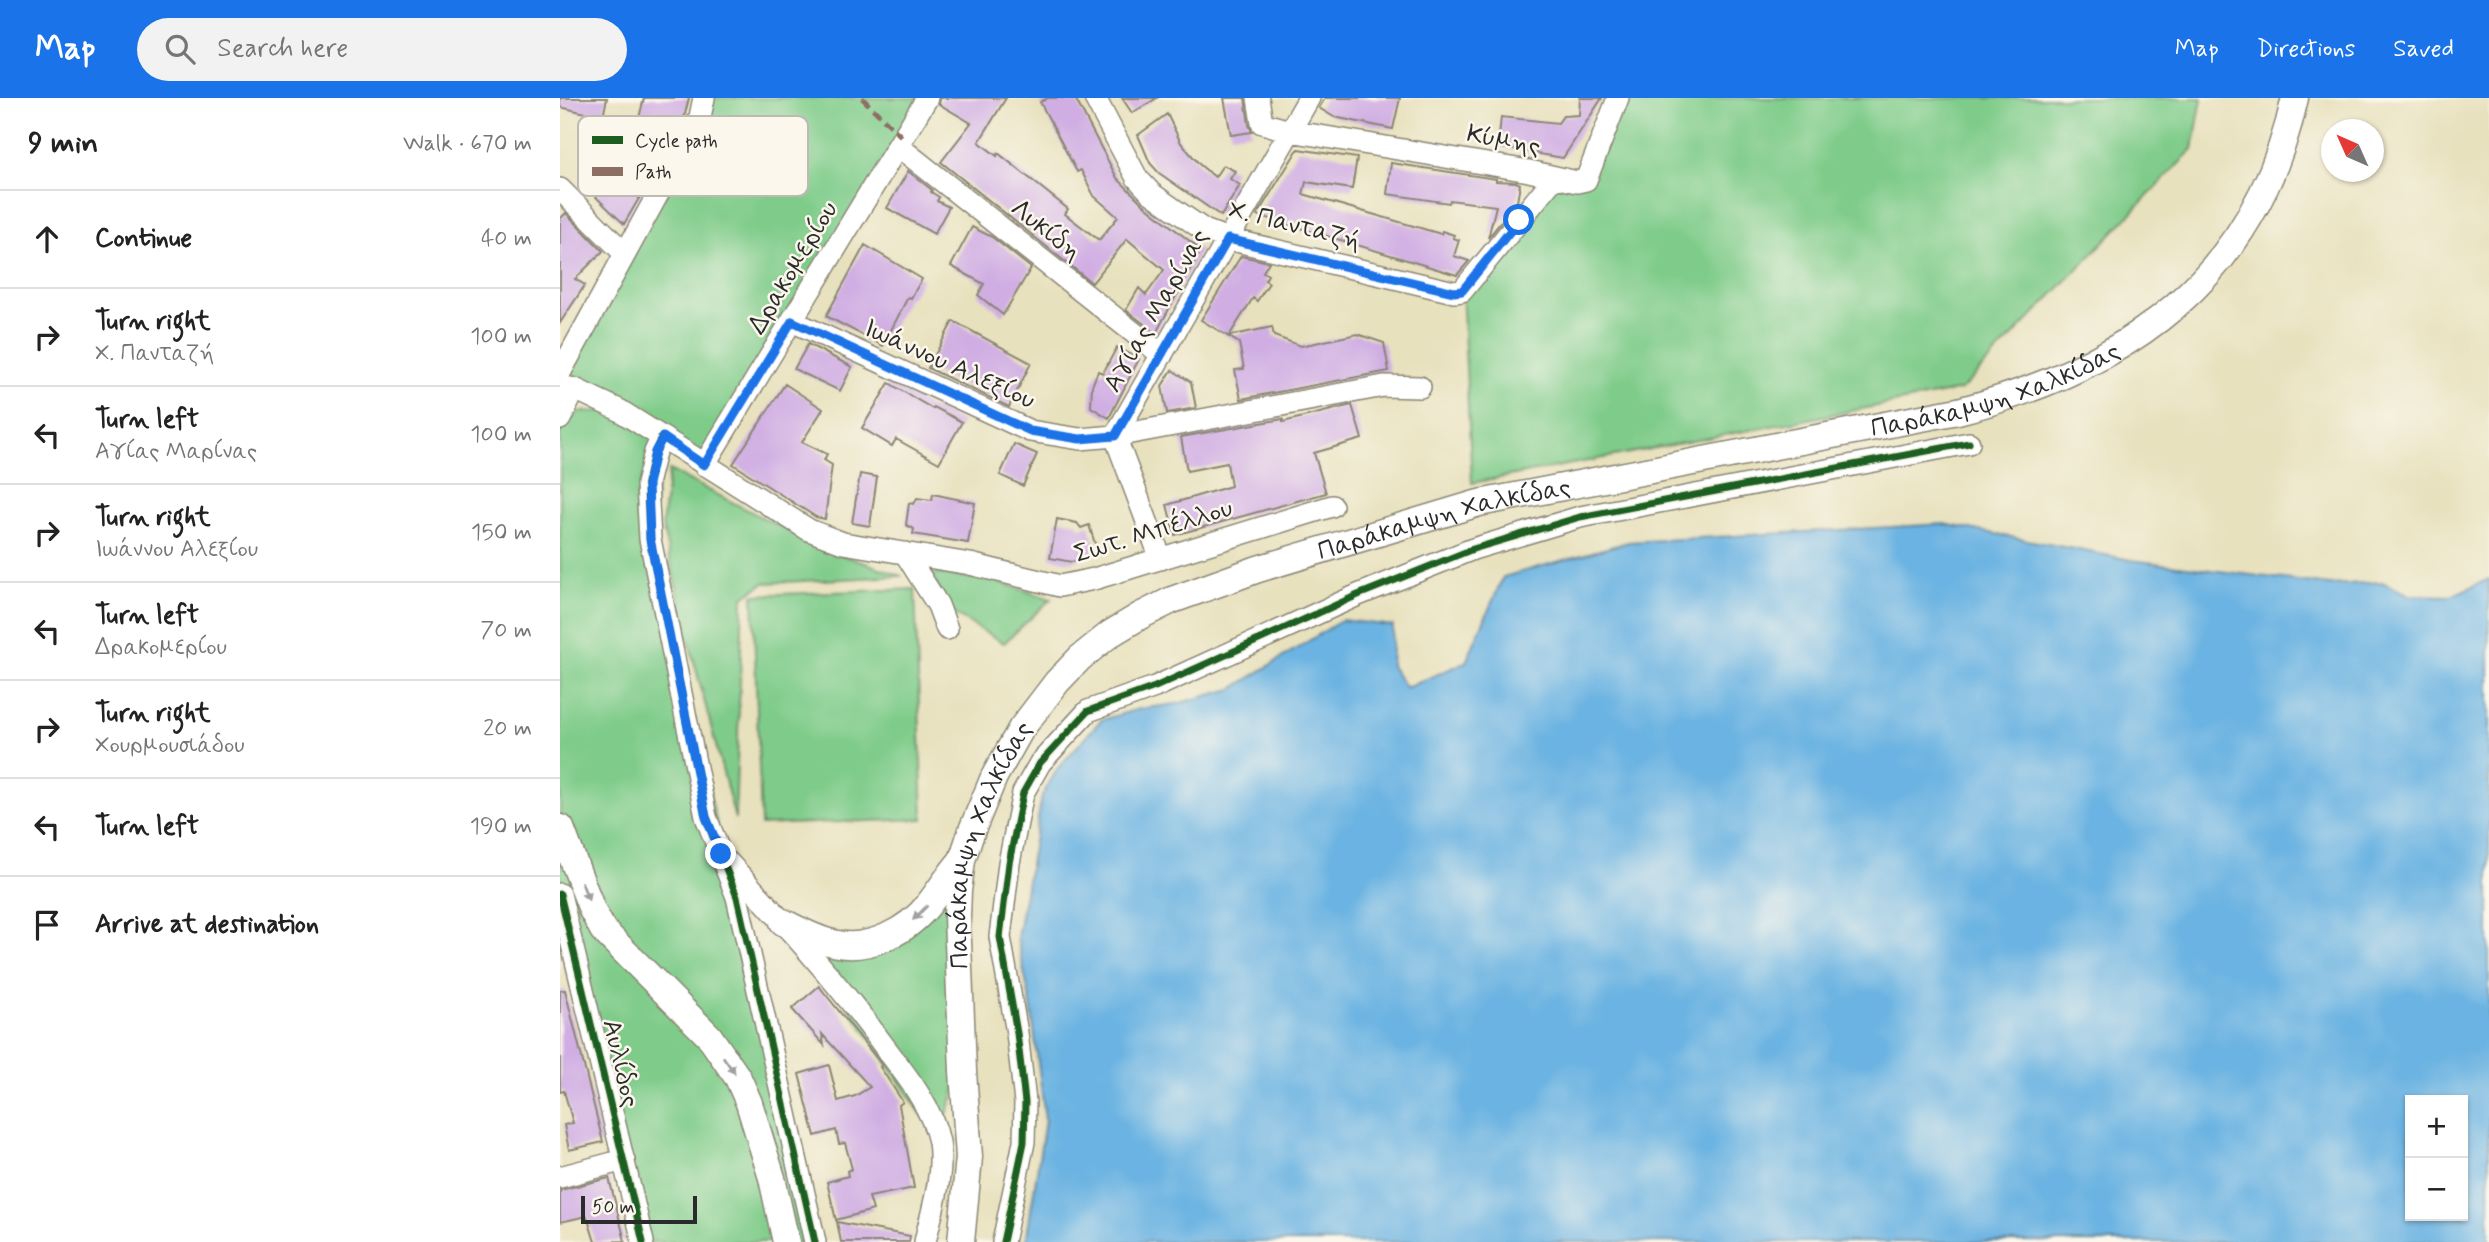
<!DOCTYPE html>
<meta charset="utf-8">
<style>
:root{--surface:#fff;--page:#f2f2f2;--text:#222;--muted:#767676;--line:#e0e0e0;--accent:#1a73e8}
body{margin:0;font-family:Mynerve,sans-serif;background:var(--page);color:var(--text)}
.controls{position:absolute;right:21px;bottom:21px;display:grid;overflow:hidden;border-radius:0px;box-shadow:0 2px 5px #0004}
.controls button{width:63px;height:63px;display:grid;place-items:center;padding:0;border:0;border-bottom:2px solid var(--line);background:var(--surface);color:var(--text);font:35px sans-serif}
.compass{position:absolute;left:1761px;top:21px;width:63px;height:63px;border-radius:50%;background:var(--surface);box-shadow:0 2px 5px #0004;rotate:315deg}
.scale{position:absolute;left:21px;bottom:18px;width:116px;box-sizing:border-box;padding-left:7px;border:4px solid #2b2b2b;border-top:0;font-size:19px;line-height:24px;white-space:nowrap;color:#2b2b2b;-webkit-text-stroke:5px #fbf7ec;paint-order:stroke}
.stop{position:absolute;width:21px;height:21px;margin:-16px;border:5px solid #1a73e8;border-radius:50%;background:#fff}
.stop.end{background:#1a73e8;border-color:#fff;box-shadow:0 2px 7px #0008}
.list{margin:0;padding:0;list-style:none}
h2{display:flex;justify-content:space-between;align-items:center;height:91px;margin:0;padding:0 28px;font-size:30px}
h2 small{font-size:23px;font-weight:400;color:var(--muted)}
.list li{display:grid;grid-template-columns:46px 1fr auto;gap:21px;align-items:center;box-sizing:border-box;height:98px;padding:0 28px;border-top:2px solid var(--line)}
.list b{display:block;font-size:26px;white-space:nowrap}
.list p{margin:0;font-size:23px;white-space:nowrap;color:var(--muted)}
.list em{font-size:23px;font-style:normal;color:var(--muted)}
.icon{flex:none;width:38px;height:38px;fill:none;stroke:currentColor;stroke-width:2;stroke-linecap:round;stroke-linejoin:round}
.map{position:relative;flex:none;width:1929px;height:1144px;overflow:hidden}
header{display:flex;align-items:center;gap:42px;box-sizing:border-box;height:98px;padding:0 35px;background:var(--accent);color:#fff}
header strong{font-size:33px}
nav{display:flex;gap:38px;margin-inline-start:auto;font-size:24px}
.search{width:490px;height:63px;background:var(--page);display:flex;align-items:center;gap:18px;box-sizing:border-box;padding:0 24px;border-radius:38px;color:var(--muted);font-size:26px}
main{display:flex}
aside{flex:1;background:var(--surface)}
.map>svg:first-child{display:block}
</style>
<header>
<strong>Map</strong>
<div class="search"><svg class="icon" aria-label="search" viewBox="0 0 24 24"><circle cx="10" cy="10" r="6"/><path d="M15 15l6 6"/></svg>Search here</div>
<nav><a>Map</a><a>Directions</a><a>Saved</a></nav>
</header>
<main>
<aside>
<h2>9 min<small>Walk · 670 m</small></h2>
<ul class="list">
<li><svg class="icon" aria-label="ahead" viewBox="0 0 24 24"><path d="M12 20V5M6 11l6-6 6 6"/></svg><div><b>Continue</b></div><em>40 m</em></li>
<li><svg class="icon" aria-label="right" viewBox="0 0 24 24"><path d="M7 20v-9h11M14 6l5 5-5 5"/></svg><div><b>Turn right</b><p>Χ. Πανταζή</p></div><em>100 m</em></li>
<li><svg class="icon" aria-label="left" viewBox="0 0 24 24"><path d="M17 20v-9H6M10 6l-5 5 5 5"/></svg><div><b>Turn left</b><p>Αγίας Μαρίνας</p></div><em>100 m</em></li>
<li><svg class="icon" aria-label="right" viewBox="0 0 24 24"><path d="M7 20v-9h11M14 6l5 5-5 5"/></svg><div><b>Turn right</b><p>Ιωάννου Αλεξίου</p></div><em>150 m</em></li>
<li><svg class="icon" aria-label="left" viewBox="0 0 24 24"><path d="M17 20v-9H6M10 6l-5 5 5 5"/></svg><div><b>Turn left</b><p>Δρακομερίου</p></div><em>70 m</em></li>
<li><svg class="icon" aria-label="right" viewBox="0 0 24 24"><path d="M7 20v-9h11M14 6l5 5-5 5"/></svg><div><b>Turn right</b><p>Χουρμουσιάδου</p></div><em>20 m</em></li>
<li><svg class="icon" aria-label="left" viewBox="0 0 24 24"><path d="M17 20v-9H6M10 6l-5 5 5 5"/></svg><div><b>Turn left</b></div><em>190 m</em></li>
<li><svg class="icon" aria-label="arrive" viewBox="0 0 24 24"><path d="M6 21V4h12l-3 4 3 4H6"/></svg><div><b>Arrive at destination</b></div></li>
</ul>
</aside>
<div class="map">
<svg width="1929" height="1144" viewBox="0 0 1929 1144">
<rect width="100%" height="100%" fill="#fbf7ec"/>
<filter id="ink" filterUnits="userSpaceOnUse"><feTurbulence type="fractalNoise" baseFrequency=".0143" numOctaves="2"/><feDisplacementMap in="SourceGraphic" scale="14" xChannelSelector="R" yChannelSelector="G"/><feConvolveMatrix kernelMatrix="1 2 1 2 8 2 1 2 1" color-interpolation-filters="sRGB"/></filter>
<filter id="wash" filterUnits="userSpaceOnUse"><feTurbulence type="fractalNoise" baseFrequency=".00686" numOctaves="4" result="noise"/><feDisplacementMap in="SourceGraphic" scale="28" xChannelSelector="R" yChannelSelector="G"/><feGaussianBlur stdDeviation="1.57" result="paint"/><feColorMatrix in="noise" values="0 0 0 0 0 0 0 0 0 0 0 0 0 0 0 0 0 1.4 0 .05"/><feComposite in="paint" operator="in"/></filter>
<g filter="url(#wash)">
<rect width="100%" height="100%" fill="#e8e1be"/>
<!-- green -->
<path fill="#7fcc8a" stroke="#557c5a" stroke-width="2" d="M144,0H367L144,367L103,339L90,441L255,1144H83L0,796V321L3,315L57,312L0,275Z
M1058,0H1642L1633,51L1401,292L912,385L902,193L994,80L1017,84Z
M109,372L260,449L342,478L204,485L183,499L175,721L127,536L102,427Z
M370,475L432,482L491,501L444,545L394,516Z
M355,491L363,721L201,727L193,497Z
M398,793L403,973L378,1040L253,857L301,846Z"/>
<!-- water -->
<path fill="#6ab3e2" stroke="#4a6f86" stroke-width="2" fill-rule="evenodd" d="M1384,426L1571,462L1770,487L1822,484L1850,497L1891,498L1929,481V1144H466L485,1022L471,907L457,840L482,698L497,671L541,622L579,611L616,606L672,591L782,522L833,528L831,568L846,590L906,564L943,479L1068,444ZM1850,1002H1903V1118H1850Z"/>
<g id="blocks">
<!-- building -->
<path fill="#d0aee3" d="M0,0H47L43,19L0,9Z
M84,0H129L124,20L102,61L62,44L73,23L78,24Z
M380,0H446L419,44L437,58L438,55L508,111L505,116L539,142L558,119L534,98L521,72L517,74L480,4L488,0H515L557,80L583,106L641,152L596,235L566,212L579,190L586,197L604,172L567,141L532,185L381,64L411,25L379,6Z
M562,0H597L572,15Z
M664,0H685L689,27L692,34L671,37Z
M765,0H840L833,31L774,19L759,10Z
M1020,0H1042L1003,60L938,49L941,19L998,25L1003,18L1019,17Z
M607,16L621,45L640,67L655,79L663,67L675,73L670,81L680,87L661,118L599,75L590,65L578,37Z
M738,51L797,60L792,91L746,84L743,96L881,136L882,133L894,137L893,140L899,142L894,158L909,163L897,177L697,117Z
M69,61L91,80L64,126L36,99Z
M831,65L936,81V83L956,84L960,86L957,104L928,140L936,108L890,102L889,105L827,96Z
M348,73L372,92L371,94L379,99L377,103L389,109L374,136L327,110Z
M6,115L43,153L15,181L25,187L0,225V121Z
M412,129L432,139L471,170L443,217L418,197L424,186L391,168Z
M305,147L362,181L351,200L348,199L323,248L266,218Z
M681,158L709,164L703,174L708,177L705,182L709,185L697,203L693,200L669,238L712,229L714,238L741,248L797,236L824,245L829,273L681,301L675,272L684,271L679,245L641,222Z
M393,223L471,265L449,309L368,270Z
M248,246L292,269L280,293L234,271Z
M557,249L579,261L549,320L531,309L532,288L538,273L543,275Z
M612,272L631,284L636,310L607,315L602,288Z
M329,285L373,311L374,309L402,324L379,365L336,341L332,348L302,330Z
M225,286L263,311L242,344L267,356L264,362L272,367L265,421L256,419L173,366Z
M792,307L802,341L754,355L766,395L615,437L607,407L671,388L667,365L627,373L621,339L723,321V324Z
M454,346L477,356L463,388L440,377Z
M300,376L317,379L310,428L292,425Z
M373,396L415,405L408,445L353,436L354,431L346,427L349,405L354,406L357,400L372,402Z
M497,421L517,425L521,430L529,427L538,455L512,464L490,460Z
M259,888L322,967L320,969L343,1004L339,1007L354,1090L309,1099L313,1112L276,1122L267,1084L288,1078L287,1073L292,1071L285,1045L279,1046L276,1032L255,1038L239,976L269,967L278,1003L295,998L310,989L262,936L264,947L232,911Z
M0,892H5L43,1044L9,1052L4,1027L13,1025L4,993L0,994Z
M49,1080L65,1143L35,1144L27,1118L0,1124V1092Z
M277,1124L350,1138L349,1144H281Z"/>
</g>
</g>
<g filter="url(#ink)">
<use href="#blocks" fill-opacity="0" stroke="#8a8674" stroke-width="2"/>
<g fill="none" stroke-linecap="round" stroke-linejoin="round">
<defs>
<path id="minor" d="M535,0L577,80L591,95L615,112L644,132L668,141L894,194L902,193L994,80
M698,0L702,25L730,33L969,73L1017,84L1026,82L1058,0
M338,48L602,257
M0,91L65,156
M232,223L470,333L520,341L555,338L824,288L860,289
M0,275L140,19L144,0
M0,288L15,291L59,312L249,432L283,445L410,466L500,488L534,481L772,408
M0,321L15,291
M102,339L95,354L87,386L90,441L146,719L177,799L255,1144
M144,367L367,0
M345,455L378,507L387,531
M601,461L555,338L749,0
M169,765C223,824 277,883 324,948C345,976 372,1008 379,1044C384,1078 372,1112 365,1144
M0,796L83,1144
M0,1079L64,1062
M443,1144L464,1044L465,1004L457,935L440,839L449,765L463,695L480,665L528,613L595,589L798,497L913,451L1020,419L1409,345"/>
<g id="major">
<path d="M1,730L32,812L43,832L149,938L178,980L189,1005L212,1080L226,1144"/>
<path d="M223,824C239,832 255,841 273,845C308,854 348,833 369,806C380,791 390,776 402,762"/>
<path id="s1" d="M401,1144L409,1059L403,973L397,818L398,793L402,762L412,732L434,679L461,631L497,584L520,560L550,536L580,518L612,502L698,471L919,405L1398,313C1568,270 1696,179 1735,0"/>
</g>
</defs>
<!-- minor casing -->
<use href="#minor" stroke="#8a8674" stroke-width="24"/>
<!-- major casing -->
<use href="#major" stroke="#8a8674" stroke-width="29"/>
<!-- minor -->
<use href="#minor" stroke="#fff" stroke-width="21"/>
<!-- major -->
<use href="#major" stroke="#fff" stroke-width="26"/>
<!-- quiet -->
<path stroke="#8d6e63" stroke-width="5" stroke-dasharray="10 5" stroke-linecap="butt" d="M302,0L343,40"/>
<defs>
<path id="cycleway" d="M102,339L95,354L87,386L90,441L146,719L177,799L255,1144
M0,796L83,1144
M443,1144L464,1044L465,1004L457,935L440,839L449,765L463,695L480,665L528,613L595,589L798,497L913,451L1020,419L1409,345"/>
</defs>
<!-- cycleway casing -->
<use href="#cycleway" stroke="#fbf7ec" stroke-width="11"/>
<!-- cycleway -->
<use href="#cycleway" stroke="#1b5e20" stroke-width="7"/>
</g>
<!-- one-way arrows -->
<defs><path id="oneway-solid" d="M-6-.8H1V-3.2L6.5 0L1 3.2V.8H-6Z" transform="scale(1.75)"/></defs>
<g fill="#a0a0a0">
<use href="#oneway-solid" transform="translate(25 793) rotate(69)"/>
<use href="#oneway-solid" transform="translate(360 815) rotate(135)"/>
<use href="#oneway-solid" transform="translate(169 967) rotate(55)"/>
</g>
</g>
<g fill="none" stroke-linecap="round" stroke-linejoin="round" filter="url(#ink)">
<!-- route -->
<path stroke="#1a73e8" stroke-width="9" d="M161,756L146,719L90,441L88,386L95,354L103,339L144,367L232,223L470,333L520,341L555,338L668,141L894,194L902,193L959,122"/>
</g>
<g text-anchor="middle" stroke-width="5" stroke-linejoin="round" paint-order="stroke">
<!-- street labels -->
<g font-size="26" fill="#2b2b2b" stroke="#fbf7ec">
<text transform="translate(944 41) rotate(11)" y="9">Κύμης</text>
<text transform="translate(735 126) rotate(14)" y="9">Χ. Πανταζή</text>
<text transform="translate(487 131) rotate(38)" y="9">Λυκίδη</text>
<text transform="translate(232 169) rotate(-59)" y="9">Δρακομερίου</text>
<text transform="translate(595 212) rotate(-60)" y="9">Αγίας Μαρίνας</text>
<text transform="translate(390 265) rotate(24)" y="9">Ιωάννου Αλεξίου</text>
<text dy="9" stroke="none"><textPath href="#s1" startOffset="1580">Παράκαμψη Χαλκίδας</textPath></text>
<text dy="9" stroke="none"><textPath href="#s1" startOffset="1013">Παράκαμψη Χαλκίδας</textPath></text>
<text transform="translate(593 432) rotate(-17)" y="9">Σωτ. Μπέλλου</text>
<text dy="9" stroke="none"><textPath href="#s1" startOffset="404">Παράκαμψη Χαλκίδας</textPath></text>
<text transform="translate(62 965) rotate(77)" y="9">Αυλίδος</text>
</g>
</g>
<!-- legend -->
<rect x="18" y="18" width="230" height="80" rx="10" fill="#fbf7ec" stroke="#bdbab2" stroke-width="2"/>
<rect x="32" y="38" width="31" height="8" fill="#1b5e20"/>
<rect x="32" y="69" width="31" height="9" fill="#8d6e63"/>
<g font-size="19" fill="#2b2b2b">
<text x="75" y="49">Cycle path</text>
<text x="75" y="80">Path</text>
</g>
</svg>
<div class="controls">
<button>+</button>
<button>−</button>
</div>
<svg class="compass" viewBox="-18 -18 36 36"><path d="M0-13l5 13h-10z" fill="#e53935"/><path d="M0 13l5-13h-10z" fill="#767676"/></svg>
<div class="scale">50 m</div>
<div class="stop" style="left:959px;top:122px"></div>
<div class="stop end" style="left:161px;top:756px"></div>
</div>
</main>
